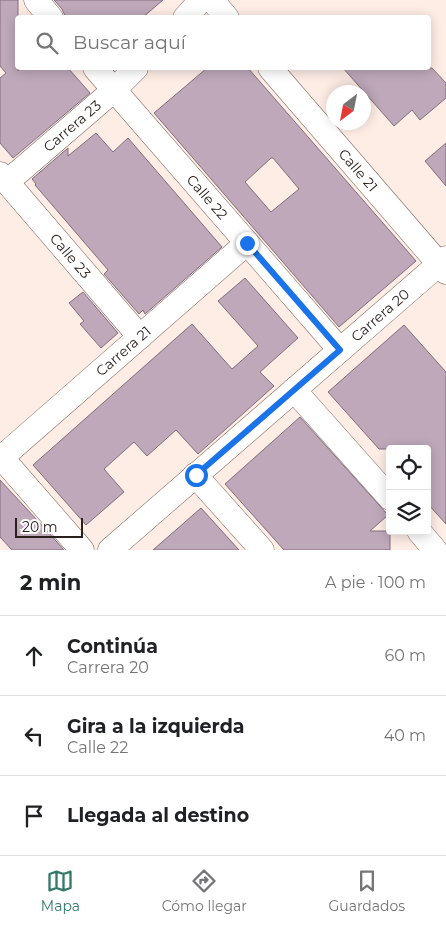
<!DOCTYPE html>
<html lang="es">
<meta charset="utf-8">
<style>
:root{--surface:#fff;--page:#f6f6f6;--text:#202124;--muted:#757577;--line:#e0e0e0;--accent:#35796b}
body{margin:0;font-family:Montserrat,sans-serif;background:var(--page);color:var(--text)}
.controls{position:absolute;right:15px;bottom:15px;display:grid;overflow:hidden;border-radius:5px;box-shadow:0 2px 12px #0003}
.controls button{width:45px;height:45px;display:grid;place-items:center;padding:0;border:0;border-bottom:1px solid var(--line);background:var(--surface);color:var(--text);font:25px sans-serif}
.compass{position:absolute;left:326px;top:85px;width:45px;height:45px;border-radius:50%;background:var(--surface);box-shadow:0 2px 12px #0003;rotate:212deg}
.scale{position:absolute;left:15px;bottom:12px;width:68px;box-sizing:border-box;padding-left:5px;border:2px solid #2a201c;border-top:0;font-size:14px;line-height:18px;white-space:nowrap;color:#2a201c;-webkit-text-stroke:4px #fff;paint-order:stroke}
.stop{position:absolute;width:15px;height:15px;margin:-11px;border:4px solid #1a73e8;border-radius:50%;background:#fff}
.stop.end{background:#1a73e8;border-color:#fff;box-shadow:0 1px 5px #0008}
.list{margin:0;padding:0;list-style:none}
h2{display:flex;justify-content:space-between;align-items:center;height:65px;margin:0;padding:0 20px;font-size:21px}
h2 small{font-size:16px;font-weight:400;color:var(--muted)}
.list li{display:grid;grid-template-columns:32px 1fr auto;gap:15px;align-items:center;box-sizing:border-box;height:80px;padding:0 20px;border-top:1px solid var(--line)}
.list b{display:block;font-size:19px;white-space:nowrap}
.list p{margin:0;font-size:16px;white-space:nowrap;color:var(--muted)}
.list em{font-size:16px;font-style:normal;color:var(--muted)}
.icon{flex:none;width:28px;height:28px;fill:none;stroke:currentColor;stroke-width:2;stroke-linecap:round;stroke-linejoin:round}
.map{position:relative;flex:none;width:446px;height:550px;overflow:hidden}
.search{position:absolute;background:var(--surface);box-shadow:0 2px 12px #0003;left:15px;right:15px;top:15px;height:55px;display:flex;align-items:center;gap:12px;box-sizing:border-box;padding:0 18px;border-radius:5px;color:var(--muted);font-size:19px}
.sheet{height:305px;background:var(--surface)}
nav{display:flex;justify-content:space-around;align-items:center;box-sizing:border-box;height:70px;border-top:1px solid var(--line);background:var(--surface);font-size:14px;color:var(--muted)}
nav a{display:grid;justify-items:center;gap:2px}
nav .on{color:var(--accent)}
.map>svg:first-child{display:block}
</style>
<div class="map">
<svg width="446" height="550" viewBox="0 0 446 550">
<rect width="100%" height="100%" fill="#fdede5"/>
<!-- building -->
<path fill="#bea8ba" stroke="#826d7d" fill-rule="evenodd" d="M0,0H18V71L21,68H68L90,93L13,158L0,143V78L6,73L0,66Z
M54,0H163L142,18H66L62,9Z
M207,68H248L416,261L339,327L154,113ZM271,158H273L299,189L271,212L245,182Z
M343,68H432L446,83V98L420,120L412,110L394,126Z
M96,133L113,152L128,138L222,247L145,314L143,310L139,314L104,274L108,270L35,185L36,184L32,179L68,148V156Z
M446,143V186L425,161Z
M245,278L298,338L260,372L274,386L198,454L176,430L147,456L134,442L104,469L124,492L86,525L33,465L192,324L232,369L258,346L218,301Z
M83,292L118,333L101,348L80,324L84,321L69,303Z
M404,325L446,372V524L427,503V449H379L328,392Z
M300,417L388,515L370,531H390V550H284L225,484Z
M0,480L49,533L64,550H12L0,537Z
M201,508L239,550H153Z"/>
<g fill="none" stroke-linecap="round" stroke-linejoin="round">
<defs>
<g id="minor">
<path d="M36,0L51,18"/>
<path d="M212,0L227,18"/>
<path d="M185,18L201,0"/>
<path id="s1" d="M95,68L340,350"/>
<path id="s2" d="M270,68L446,272"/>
<path id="s3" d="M0,174L140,337"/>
<path id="s4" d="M7,182L114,90L136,68"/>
<path d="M294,390L390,498"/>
<path d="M2,458L82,550"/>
<path id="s5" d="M0,459L247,243"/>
<path d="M195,475L262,550"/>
<path d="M419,531L435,550"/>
<path id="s6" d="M110,550L446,258"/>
</g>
</defs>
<!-- minor casing -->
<use href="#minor" stroke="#826a5f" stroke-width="25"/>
<!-- minor -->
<use href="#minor" stroke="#fff" stroke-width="24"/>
</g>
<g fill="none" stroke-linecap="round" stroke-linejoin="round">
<!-- route -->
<path stroke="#1a73e8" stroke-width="6" d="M196,475L340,350L247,243"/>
</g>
<g text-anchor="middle" stroke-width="4" stroke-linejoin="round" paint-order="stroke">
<!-- street labels -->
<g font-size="14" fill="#2a201c" stroke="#fff">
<text dy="5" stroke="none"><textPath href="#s4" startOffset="86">Carrera 23</textPath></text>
<text dy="5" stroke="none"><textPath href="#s2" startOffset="135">Calle 21</textPath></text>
<text dy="5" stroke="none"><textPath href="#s1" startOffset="171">Calle 22</textPath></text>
<text dy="5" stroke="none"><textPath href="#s3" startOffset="108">Calle 23</textPath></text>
<text dy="5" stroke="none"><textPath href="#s6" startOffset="358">Carrera 20</textPath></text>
<text dy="5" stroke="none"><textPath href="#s5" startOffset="164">Carrera 21</textPath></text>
</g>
</g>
</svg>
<div class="controls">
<button><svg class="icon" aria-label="locate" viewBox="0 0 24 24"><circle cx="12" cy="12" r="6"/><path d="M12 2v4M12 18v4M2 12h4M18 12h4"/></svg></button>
<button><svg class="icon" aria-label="layers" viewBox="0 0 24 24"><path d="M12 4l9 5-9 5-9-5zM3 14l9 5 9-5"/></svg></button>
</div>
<svg class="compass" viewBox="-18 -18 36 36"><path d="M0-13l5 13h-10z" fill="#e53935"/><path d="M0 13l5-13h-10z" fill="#757577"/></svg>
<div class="scale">20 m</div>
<div class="stop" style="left:196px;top:475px"></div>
<div class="stop end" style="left:247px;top:243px"></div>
<div class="search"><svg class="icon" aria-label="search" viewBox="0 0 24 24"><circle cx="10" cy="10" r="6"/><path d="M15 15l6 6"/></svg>Buscar aquí</div>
</div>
<section class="sheet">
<h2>2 min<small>A pie · 100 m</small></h2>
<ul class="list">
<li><svg class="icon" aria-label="ahead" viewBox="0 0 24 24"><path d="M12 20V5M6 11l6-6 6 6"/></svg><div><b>Continúa</b><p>Carrera 20</p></div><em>60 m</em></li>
<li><svg class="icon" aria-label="left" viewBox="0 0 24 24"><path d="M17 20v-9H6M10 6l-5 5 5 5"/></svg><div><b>Gira a la izquierda</b><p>Calle 22</p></div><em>40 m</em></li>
<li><svg class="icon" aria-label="arrive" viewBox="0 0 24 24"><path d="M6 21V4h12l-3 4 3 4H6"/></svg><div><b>Llegada al destino</b></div></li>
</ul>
</section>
<nav>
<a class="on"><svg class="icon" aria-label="map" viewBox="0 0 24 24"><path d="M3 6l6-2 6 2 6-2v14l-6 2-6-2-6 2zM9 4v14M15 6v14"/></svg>Mapa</a>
<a><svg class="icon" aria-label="directions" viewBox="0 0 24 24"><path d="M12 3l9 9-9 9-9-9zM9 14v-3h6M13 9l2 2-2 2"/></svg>Cómo llegar</a>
<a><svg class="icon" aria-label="saved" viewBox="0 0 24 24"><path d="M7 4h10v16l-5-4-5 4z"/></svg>Guardados</a>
</nav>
